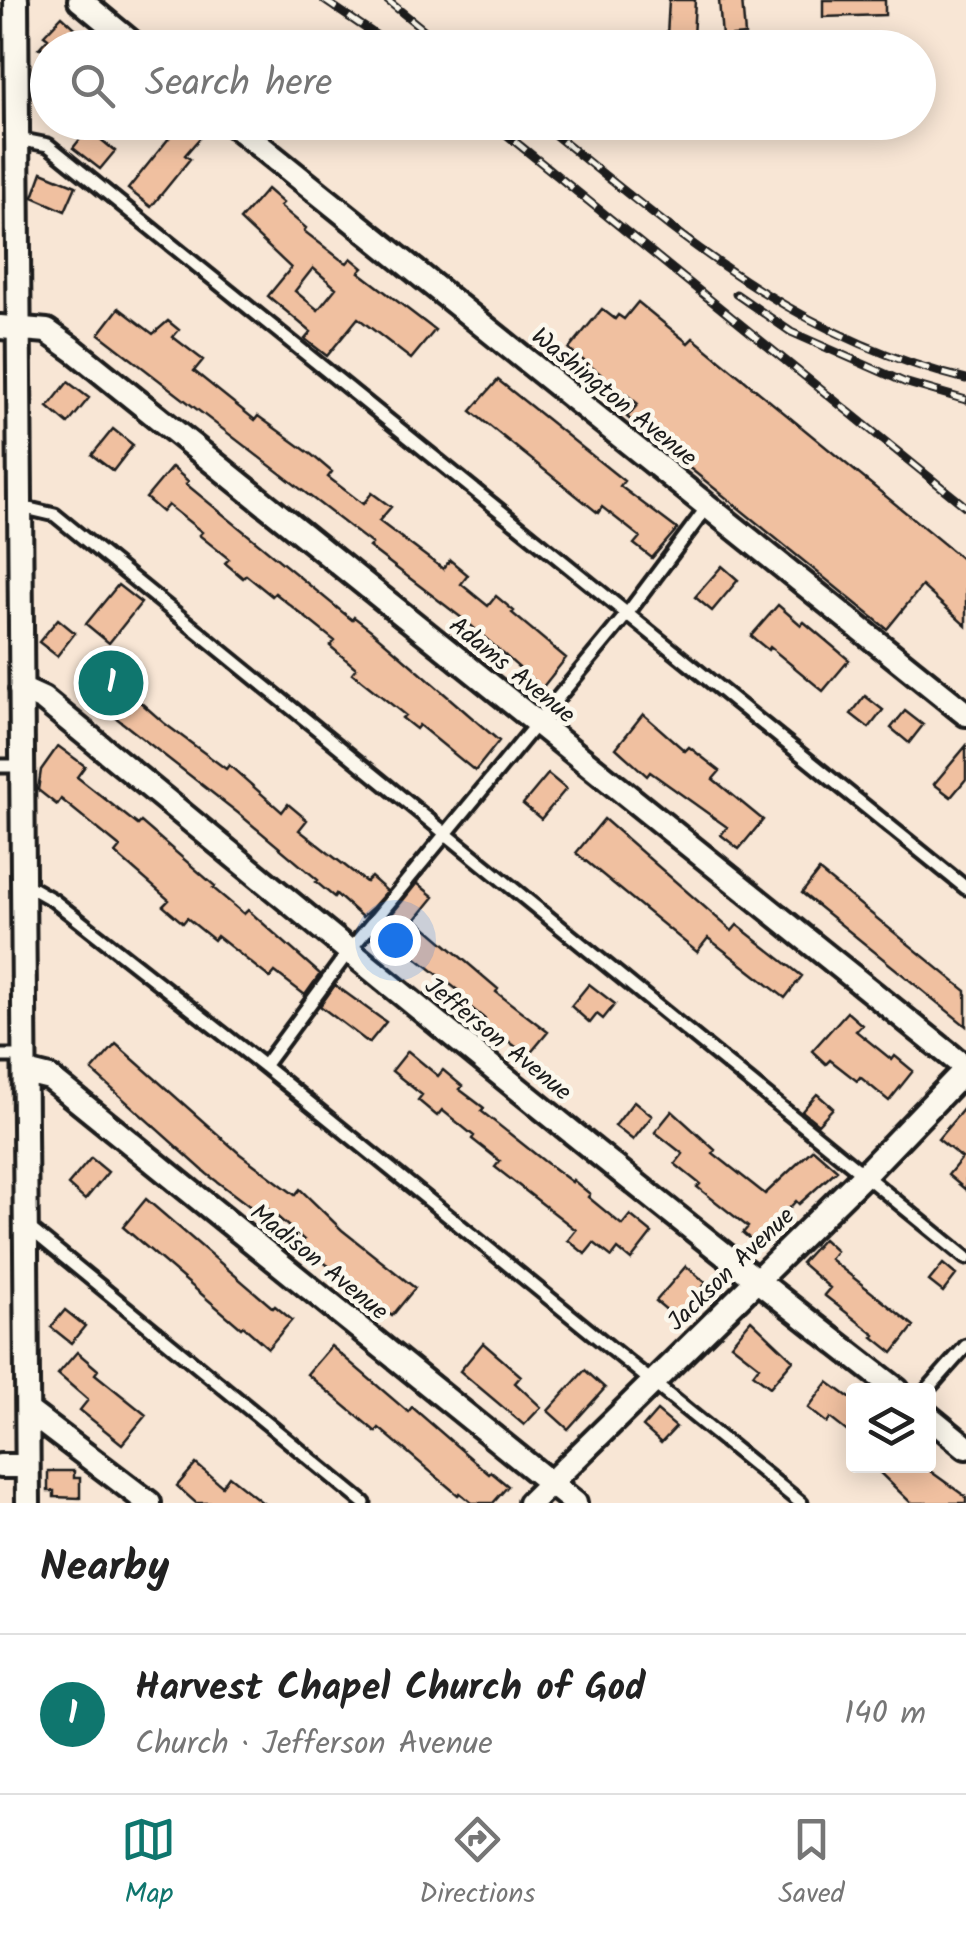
<!DOCTYPE html>
<meta charset="utf-8">
<style>
:root{--surface:#fff;--page:#f6f6f6;--text:#222;--muted:#767676;--line:#e0e0e0;--accent:#0f766e}
body{margin:0;font-family:Kalam,sans-serif;background:var(--page);color:var(--text)}
.controls{position:absolute;right:30px;bottom:30px;display:grid;overflow:hidden;border-radius:10px;box-shadow:0 5px 25px #0003}
.controls button{width:90px;height:90px;display:grid;place-items:center;padding:0;border:0;border-bottom:2px solid var(--line);background:var(--surface);color:var(--text);font:50px sans-serif}
.you{position:absolute;left:395px;top:940px;width:35px;height:35px;margin:-25px;border:8px solid #fff;border-radius:50%;background:#1a73e8;box-shadow:0 0 0 15px #1a73e833}
.badge{display:grid;place-items:center;width:65px;height:65px;border-radius:50%;background:var(--accent);color:#fff;font-size:32px;font-weight:700}
.pin{position:absolute;translate:-50% -50%;border:5px solid #fff;box-shadow:0 2px 10px #0006}
.list{margin:0;padding:0;list-style:none}
h2{display:flex;justify-content:space-between;align-items:center;height:130px;margin:0;padding:0 40px;font-size:42px}
h2 small{font-size:32px;font-weight:400;color:var(--muted)}
.list li{display:grid;grid-template-columns:65px 1fr auto;gap:30px;align-items:center;box-sizing:border-box;height:160px;padding:0 40px;border-top:2px solid var(--line)}
.list b{display:block;font-size:38px;white-space:nowrap}
.list p{margin:0;font-size:32px;white-space:nowrap;color:var(--muted)}
.list em{font-size:32px;font-style:normal;color:var(--muted)}
.icon{flex:none;width:55px;height:55px;fill:none;stroke:currentColor;stroke-width:2;stroke-linecap:round;stroke-linejoin:round}
.map{position:relative;flex:none;width:966px;height:1503px;overflow:hidden}
.search{position:absolute;background:var(--surface);box-shadow:0 5px 25px #0003;left:30px;right:30px;top:30px;height:110px;display:flex;align-items:center;gap:25px;box-sizing:border-box;padding:0 35px;border-radius:55px;color:var(--muted);font-size:38px}
.sheet{height:290px;background:var(--surface)}
nav{display:flex;justify-content:space-around;align-items:center;box-sizing:border-box;height:140px;border-top:2px solid var(--line);background:var(--surface);font-size:28px;color:var(--muted)}
nav a{display:grid;justify-items:center;gap:5px}
nav .on{color:var(--accent)}
.map>svg:first-child{display:block}
</style>
<div class="map">
<svg width="966" height="1503" viewBox="0 0 966 1503">
<rect width="100%" height="100%" fill="#f8e6d5"/>
<filter id="ink" filterUnits="userSpaceOnUse"><feTurbulence type="fractalNoise" baseFrequency=".01" numOctaves="2"/><feDisplacementMap in="SourceGraphic" scale="20" xChannelSelector="R" yChannelSelector="G"/><feConvolveMatrix kernelMatrix="1 2 1 2 8 2 1 2 1" color-interpolation-filters="sRGB"/></filter>
<g filter="url(#ink)">
<!-- building -->
<path fill="#f0c0a0" stroke="#1c1c1c" stroke-width="2.5" fill-rule="evenodd" d="M669,0H695L693,38L667,36Z
M719,0H742L745,35L722,37Z
M823,0H885V15L823,17Z
M62,16L83,35L72,48H39L48,38L44,35Z
M182,122H193L205,132L185,155L190,159L151,207L128,189Z
M88,129L115,151L100,169L73,148Z
M42,172L76,186L65,211L33,197Z
M267,189L283,203L280,206L306,228L304,231L340,259L347,263L351,258L363,268L359,272L435,330L411,359L358,318L327,356L305,339L311,332L268,296L291,268L240,220ZM313,268L336,288L318,310L295,291Z
M638,302L688,343L693,338L966,562V626L922,586L887,629L627,417L638,404L569,349L602,309L615,319L618,315L624,319Z
M119,308L153,334L168,321L179,330L173,337L203,360L194,371L255,420L258,416L312,455L332,472L328,477L363,504L372,493L391,507L379,521L443,569L450,560L468,575L461,584L488,606L496,596L514,611L512,613L566,658L542,688L467,622L369,547L372,544L99,334Z
M498,380L624,481L620,486L677,529L652,558L634,544L640,537L602,507L598,513L471,411Z
M68,382L89,398L68,424L48,407Z
M113,429L133,445L113,471L92,455Z
M172,467L188,481L186,484L352,620L354,617L372,631L499,741L475,771L419,725L416,729L402,718L405,715L352,673L356,668L330,646L335,641L275,593L272,596L246,575L243,578L225,563L229,559L199,535L202,532L168,505L162,512L146,498Z
M722,566L738,580L712,611L695,597Z
M118,585L141,603L109,643L86,624Z
M778,605L801,625L804,622L849,660L823,691L770,647L768,650L751,636Z
M58,619L75,633L57,656L39,642Z
M122,680L142,697L139,701L164,723L226,769L229,765L282,812L288,804L307,820L299,830L366,882L371,877L387,891L372,908L362,917L336,894L334,897L316,882L318,880L238,813L101,706Z
M865,696L883,710L869,728L851,714Z
M905,711L923,725L909,743L891,728Z
M643,714L685,751L689,747L720,771L713,779L763,820L739,849L721,835L727,827L650,772L647,776L616,748Z
M58,746L85,766L77,777L138,825L141,822L215,886L213,888L244,914L248,910L320,974L305,995L275,972L270,978L217,936L214,940L187,918L183,923L163,906L169,900L115,853L120,847L61,799L57,805L38,790L41,770Z
M966,746V779L951,797L934,784Z
M548,774L566,789L541,819L523,804Z
M604,819L732,931L737,925L802,976L785,998L708,938L697,952L576,853Z
M819,871L966,991V1026L802,893Z
M417,883L434,897L416,919L498,989L496,992L548,1032L528,1056L483,1022L485,1019L460,999L464,995L405,949L412,941L387,920Z
M589,984L615,1004L603,1019L597,1014L590,1023L571,1006Z
M335,985L386,1022L369,1043L320,1006Z
M847,1012L862,1025L856,1031L892,1060L895,1056L913,1071L889,1101L860,1077L857,1081L830,1060L826,1064L812,1051Z
M116,1044L240,1154L295,1195L300,1189L342,1230L415,1288L392,1316L326,1264L302,1243L304,1240L266,1207L260,1214L207,1174L92,1071Z
M408,1051L438,1076L443,1070L462,1086L459,1089L484,1108L481,1111L544,1161L572,1182L573,1180L590,1194L588,1197L622,1225L630,1215L652,1233L631,1260L618,1249L612,1257L594,1243L585,1254L568,1240L576,1230L495,1167L500,1161L472,1139L474,1136L442,1110L437,1116L418,1100L422,1095L392,1071Z
M817,1094L833,1108L818,1124L802,1111Z
M634,1101L652,1116L633,1140L615,1126Z
M966,1106V1190L948,1175L962,1158L938,1139Z
M672,1111L715,1150L713,1153L765,1194L813,1149L837,1170L799,1204L796,1201L756,1244L743,1233L748,1227L697,1187L700,1184L675,1164L683,1154L655,1132Z
M91,1158L108,1172L85,1200L68,1185Z
M146,1199L273,1308L275,1306L292,1320L268,1348L243,1326L241,1328L123,1227Z
M823,1239L836,1251L830,1259L914,1326L893,1353L873,1337L875,1335L824,1295L830,1288L801,1263Z
M943,1264L956,1275L943,1292L929,1281Z
M686,1266L706,1283L676,1318L656,1301Z
M65,1310L85,1326L71,1343L51,1327Z
M751,1320L793,1360L770,1387L753,1374L759,1366L731,1344Z
M483,1343L521,1376L515,1383L541,1407L524,1425L460,1371Z
M331,1346L408,1412L412,1407L489,1474L491,1472L508,1486L493,1503H472L460,1493L458,1495L379,1428L376,1432L307,1374Z
M77,1352L98,1370L95,1374L146,1415L122,1444L80,1410L88,1400L58,1374Z
M585,1370L605,1388L568,1429L548,1411Z
M828,1382L854,1401V1437L830,1418L827,1423L808,1408Z
M657,1411L676,1427L661,1443L643,1427Z
M196,1464L222,1486L229,1476L263,1503H196L177,1486Z
M873,1466H923L966,1497V1503H911Z
M48,1471H74V1478H80V1498L54,1497V1491H48Z"/>
<g fill="none" stroke-linecap="round" stroke-linejoin="round">
<defs>
<path id="lane" d="M18,139L48,145L966,888
M21,507L55,515L966,1258
M0,766H22
M23,883L53,900L264,1066L801,1503
M0,1056H25
M264,1066L349,951L627,614L708,506
M28,1227L364,1503
M927,1390L966,1346"/>
<path id="street" d="M16,0L28,1503
M80,0L138,48
M230,122L966,714
M0,327L47,331L75,351L966,1068
M21,689L43,699C326,932 608,1166 897,1390
M26,1072L50,1078L575,1503
M28,1411L149,1503
M928,1416L966,1447
M0,1466H27
M530,1503L864,1175L966,1069"/>
</defs>
<!-- lane casing -->
<use href="#lane" stroke="#1c1c1c" stroke-width="19"/>
<!-- street casing -->
<use href="#street" stroke="#1c1c1c" stroke-width="30"/>
<!-- lane -->
<use href="#lane" stroke="#fbf7ec" stroke-width="11"/>
<!-- street -->
<use href="#street" stroke="#fbf7ec" stroke-width="22"/>
<defs>
<path id="rail" d="M324,0L395,48
M387,0L446,48
M491,122L966,507
M539,122C676,232 791,337 966,379
M736,294L791,332L904,382L966,400"/>
</defs>
<!-- rail casing -->
<use href="#rail" stroke="#1c1c1c" stroke-width="9"/>
<!-- rail -->
<use href="#rail" stroke="#fbf7ec" stroke-width="5" stroke-dasharray="15" stroke-linecap="butt"/>
</g>
</g>
<g text-anchor="middle" stroke-width="9" stroke-linejoin="round" paint-order="stroke">
<!-- street labels -->
<g font-size="25" fill="#1c1c1c" stroke="#fbf7ec">
<text transform="translate(615 396) rotate(39)" y="9">Washington Avenue</text>
<text transform="translate(513 669) rotate(39)" y="9">Adams Avenue</text>
<text transform="translate(499 1038) rotate(39)" y="9">Jefferson Avenue</text>
<text transform="translate(320 1261) rotate(39)" y="9">Madison Avenue</text>
<text transform="translate(730 1268) rotate(-44)" y="9">Jackson Avenue</text>
</g>
</g>
</svg>
<div class="controls">
<button><svg class="icon" aria-label="layers" viewBox="0 0 24 24"><path d="M12 4l9 5-9 5-9-5zM3 14l9 5 9-5"/></svg></button>
</div>
<div class="you"></div>
<div class="pin badge" style="left:111px;top:683px">1</div>
<div class="search"><svg class="icon" aria-label="search" viewBox="0 0 24 24"><circle cx="10" cy="10" r="6"/><path d="M15 15l6 6"/></svg>Search here</div>
</div>
<section class="sheet">
<h2>Nearby<small></small></h2>
<ul class="list">
<li><span class="badge">1</span><div><b>Harvest Chapel Church of God</b><p>Church · Jefferson Avenue</p></div><em>140 m</em></li>
</ul>
</section>
<nav>
<a class="on"><svg class="icon" aria-label="map" viewBox="0 0 24 24"><path d="M3 6l6-2 6 2 6-2v14l-6 2-6-2-6 2zM9 4v14M15 6v14"/></svg>Map</a>
<a><svg class="icon" aria-label="directions" viewBox="0 0 24 24"><path d="M12 3l9 9-9 9-9-9zM9 14v-3h6M13 9l2 2-2 2"/></svg>Directions</a>
<a><svg class="icon" aria-label="saved" viewBox="0 0 24 24"><path d="M7 4h10v16l-5-4-5 4z"/></svg>Saved</a>
</nav>
